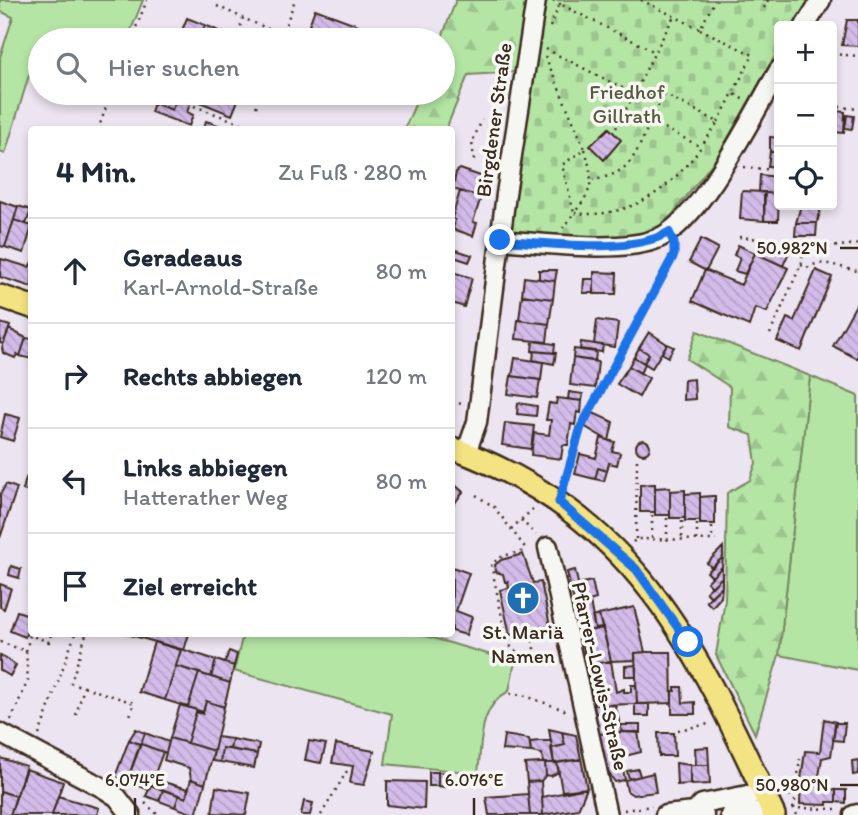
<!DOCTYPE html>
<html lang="de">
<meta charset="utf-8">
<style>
:root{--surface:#fff;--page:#f2f2f3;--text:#1f2937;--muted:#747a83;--line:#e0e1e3}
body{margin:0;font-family:Itim,sans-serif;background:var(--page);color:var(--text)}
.controls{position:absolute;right:21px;top:21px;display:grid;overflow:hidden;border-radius:7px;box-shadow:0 4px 10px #0003}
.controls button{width:63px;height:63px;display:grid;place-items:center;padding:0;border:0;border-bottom:2px solid var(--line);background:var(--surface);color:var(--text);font:35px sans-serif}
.stop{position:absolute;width:21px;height:21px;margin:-16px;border:5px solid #1a73e8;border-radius:50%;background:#fff}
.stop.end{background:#1a73e8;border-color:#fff;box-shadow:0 2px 7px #0008}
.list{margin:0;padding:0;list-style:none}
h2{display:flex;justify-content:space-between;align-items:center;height:91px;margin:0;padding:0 28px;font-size:30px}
h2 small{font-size:23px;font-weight:400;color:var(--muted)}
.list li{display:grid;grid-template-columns:46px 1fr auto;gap:21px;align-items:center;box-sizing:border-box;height:105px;padding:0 28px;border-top:2px solid var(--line)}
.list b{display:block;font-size:26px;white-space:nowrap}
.list p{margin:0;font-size:23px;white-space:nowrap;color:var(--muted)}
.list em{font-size:23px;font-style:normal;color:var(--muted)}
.icon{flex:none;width:38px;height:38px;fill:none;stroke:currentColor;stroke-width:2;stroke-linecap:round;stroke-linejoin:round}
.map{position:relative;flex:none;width:858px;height:815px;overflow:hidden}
.search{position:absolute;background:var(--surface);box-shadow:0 4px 10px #0003;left:28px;top:28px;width:427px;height:77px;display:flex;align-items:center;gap:18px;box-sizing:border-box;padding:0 24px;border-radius:38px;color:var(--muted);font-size:26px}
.panel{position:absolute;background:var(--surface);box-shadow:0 4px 10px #0003;left:28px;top:126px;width:427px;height:511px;border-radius:7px}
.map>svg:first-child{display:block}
</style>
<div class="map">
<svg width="858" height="815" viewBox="0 0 858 815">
<defs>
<pattern id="forest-firs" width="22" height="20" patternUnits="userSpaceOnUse" patternTransform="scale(1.75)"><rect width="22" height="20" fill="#b4e5a5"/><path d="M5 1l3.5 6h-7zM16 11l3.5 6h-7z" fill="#9cc58e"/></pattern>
<pattern id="cemetery-stones" width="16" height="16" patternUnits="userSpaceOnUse" patternTransform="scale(1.75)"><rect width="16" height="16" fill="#b4e5a5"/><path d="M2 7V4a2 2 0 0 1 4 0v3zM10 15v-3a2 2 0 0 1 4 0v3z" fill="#9cc58e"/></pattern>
<pattern id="building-back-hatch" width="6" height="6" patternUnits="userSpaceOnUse" patternTransform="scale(1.75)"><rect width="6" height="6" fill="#d3bbea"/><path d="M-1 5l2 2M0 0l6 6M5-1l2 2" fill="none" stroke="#b6a1c8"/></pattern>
</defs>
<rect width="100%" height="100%" fill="#ece4f0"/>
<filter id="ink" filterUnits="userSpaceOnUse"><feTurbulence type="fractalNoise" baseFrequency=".0143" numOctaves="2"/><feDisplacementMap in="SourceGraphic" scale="14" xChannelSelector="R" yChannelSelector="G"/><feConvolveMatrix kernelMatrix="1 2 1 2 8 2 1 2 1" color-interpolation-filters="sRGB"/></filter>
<g filter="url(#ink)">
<!-- green -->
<path fill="#b4e5a5" stroke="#788862" stroke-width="2" d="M0,0H143L127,40H40V75L30,72L5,154L0,152V57L13,17L0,11Z
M810,376L858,396V670L779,655Z
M243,634H419L515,662L509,691C478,707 482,742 478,773L385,764L392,714L234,671Z"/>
<!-- forest -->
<path fill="url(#forest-firs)" stroke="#788862" stroke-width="2" d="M456,0H531L517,72L468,75L446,129L404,130L420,93H443L441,40Z
M697,331L810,376L779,655L755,734L716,655L725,600L727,493L750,480L756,463L752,435L729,427L730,387L687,359Z"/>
<!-- cemetery -->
<path fill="url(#cemetery-stones)" stroke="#788862" stroke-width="2" d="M541,0H809L793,26H779V49L717,157L672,215L659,226L633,236L583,238L516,236L510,226Z"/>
<!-- building -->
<path fill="url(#building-back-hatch)" stroke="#3b2a1e" stroke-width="2" d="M315,9L361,26L356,40L309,25Z
M187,18L205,25L199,40H178Z
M847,20H858V46L842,45Z
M205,25L219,31L215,40H199Z
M219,31L243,40H215Z
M308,32L328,40H304Z
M158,93H179L172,110L154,103Z
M179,93H194L187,112L193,115L189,126L151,112L154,103L172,110Z
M194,93H241L232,115L192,99Z
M835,111L845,112L844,133L834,132Z
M847,115L854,116L852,129L845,128Z
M206,121L227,128L226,130H203Z
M609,128L621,140L604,160L590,146Z
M770,137L779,138V152H770Z
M770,152H779V167L768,166Z
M460,169L486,178L481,197L453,189L456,172Z
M760,175L777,177L776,194L759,192Z
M460,191L481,197L473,222L477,223L473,236L453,229L455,220L452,218Z
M742,191L765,192L764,221L740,219Z
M764,193L779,194L778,221H764Z
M0,201L18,207L5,247L0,246Z
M801,205H822L817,223H796Z
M18,206L31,210L26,224L14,220Z
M14,220L32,226L24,253L5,247Z
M796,223H817L816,236H795Z
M701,239L718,248L706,271L689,262Z
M761,240L789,252L783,266L755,253Z
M738,245L755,253L745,274L735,271L740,258L734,255Z
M456,250L472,255L469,262L454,257Z
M755,253L788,268L767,312L755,308L749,326L692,301L705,270L741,285Z
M1,259L29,267L32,262V287L0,277Z
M539,270H557L555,281L539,279Z
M816,270L832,277L801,351L777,341L787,318L794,321Z
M452,272L472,278L464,307L452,303Z
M594,272L617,273L616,294H594Z
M524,277L555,281L553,299L522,295Z
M584,279H594V293H583Z
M522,295L553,299L549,324L519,320Z
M858,301V359L833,346Z
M518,320L549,324L547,342L516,339Z
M597,320L618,323L615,347L594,344Z
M0,323L10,326L3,344L0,343Z
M9,329L26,338L20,356L17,354L15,358L3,353L2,348Z
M649,332L667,344L652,368L644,363L649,354L639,348Z
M26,338L32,339V359L20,356Z
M533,341L555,344L554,353L532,351Z
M581,342L603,345L602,352L580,349Z
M667,344L674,347L668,357L662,353Z
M639,348L649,354L644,363L634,357Z
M574,349L596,352L595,361L573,358Z
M534,351L556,353L554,364L533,360Z
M634,357L645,364L640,373L629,366Z
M515,358L543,362L541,380L512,376Z
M573,358L598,362L595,388L570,385Z
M629,366L649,378L639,397L617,384Z
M511,376L540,380L537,398L508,394Z
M694,379L695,399L683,400L684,380Z
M569,392L583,394L582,401L568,399Z
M557,398L582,401L581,413L577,412L575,425L571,424L568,445H563L561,459L531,455L534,433L549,435L551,420H546L549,403L556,404Z
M518,403L537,406L536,416L517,414Z
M591,412L613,422L609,441L584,426Z
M5,414L20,418L13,441L0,437Z
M505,423L534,426L531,449L502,445Z
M601,438L615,442L612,451L620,453L617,465L609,463L607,471L598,468L595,479L575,474L580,454L596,458Z
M636 447a7 7 0 1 1 14 0a7 7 0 1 1-14 0Z
M598,468L607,471L604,481L595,479Z
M26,478L32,480V493L23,490Z
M6,484L17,488L0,538V495Z
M454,484L463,492L452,507V486Z
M653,484H655V512H640V485Z
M670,487V515H655V488Z
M685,490V518H670V491Z
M700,493V521H685V494Z
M712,496H715V524H700V497Z
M723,547V557L712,568L707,563Z
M523,554L533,583L541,582L550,626L510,635L500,590L509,588L508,582H505L503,574L496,572L495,565L501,560Z
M723,557L722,567L712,577L707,572Z
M11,566L21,569L19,578L9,575Z
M452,567L469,573L456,611L472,617L466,635L452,631Z
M722,567V577L712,587L707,582Z
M575,570L589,631L581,632L567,572Z
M722,577V586L711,597L706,592Z
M592,581L596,599L582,603L578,584Z
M0,584L11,588L4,609L0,607Z
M722,586L721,597L712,607L706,601Z
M590,601L595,629L589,631L582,603Z
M634,607L645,652L635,653V660L611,661L599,615Z
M17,611L32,616L25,637L10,631Z
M599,615L602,628L595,629L592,617Z
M603,628L611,661L587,665L580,633Z
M127,634H189L184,650Z
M154,642L181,650L165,700L139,692Z
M181,649L216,660L211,677L176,666Z
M229,651L237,654L234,666L225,663Z
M645,652H671L672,703L637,704L635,653Z
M0,655L16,665L10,676L0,670Z
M216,660L234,666L230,683L211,677Z
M611,661L616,692L624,689V692H631V685H636L637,704L594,705L587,665Z
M636,665V676H625V666Z
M176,666L199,673L188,707L165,700Z
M199,673L230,683L224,707L206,701L203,712L188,707Z
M675,687H682L683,703L695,702V714H672V691H675Z
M206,701L224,707L214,751L187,743L196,712L203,714Z
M635,704H649V716H635Z
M180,705L203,712H196L187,743L170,738Z
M594,705H615L617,712L595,713Z
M617,712L622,732L599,734L594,713Z
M824,719L836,722L831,756L822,758L818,782L801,780L805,751L820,752Z
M835,723H845L843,741L833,740Z
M620,725H640V733L622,732Z
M136,729L145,733L141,744L129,740Z
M549,729L562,732L565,745L552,748Z
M562,732L576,735L581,759L554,763L551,748L565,745Z
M621,732H638L641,752L621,757L625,780L615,782L608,772L599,734Z
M145,733L169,742L166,753L141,744Z
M658,733H674L675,756H659Z
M504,735L529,739L531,752L502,750Z
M217,737L232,739L230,749L222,748L220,762L212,761Z
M170,738L214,751L205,784L191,779L189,768L164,760Z
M232,739L259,744L257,754L230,749Z
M129,740L140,744L127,781L115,777Z
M309,741L326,744L321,763L305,760Z
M540,741H551L554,763H543L542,754L531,752L530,742Z
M141,744L163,752L149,790L127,781Z
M336,744L374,751L364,785L350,783L353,766L332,763Z
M708,747L709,765H696L695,748Z
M222,748L257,754L254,768L220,762Z
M0,758L26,766L16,796L0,791Z
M581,759L587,788L562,791L557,763Z
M858,760V774L853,775L852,761Z
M541,763H545L546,775L541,781L527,782L525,764Z
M545,763H557L559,772L551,776L546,775Z
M676,763L690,765V784L677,785Z
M690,765H709L710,784L691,785Z
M26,769L63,782L52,815H10Z
M638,769L640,776L629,779L627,771Z
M429,772H438V786H429Z
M438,772L446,773V787L438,786Z
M653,773L656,792L633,795L627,791L625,780Z
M153,779L188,789L186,798L151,785Z
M191,779L205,784L196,815L175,807L179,795L186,798Z
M387,781L425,782L424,809L387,805Z
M541,781L543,815H530L527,782Z
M801,782L836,790V802H827V805L800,804Z
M151,785L163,790L159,801L146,796Z
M216,787L250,793L246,815L212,813Z
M587,788L578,809L543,815L542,797Z
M163,790L179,795L175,807L159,801Z
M836,790H846V803L836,802Z
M0,791L16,796L10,815H0Z
M528,794L530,815H489L486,797Z
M58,796L99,808L97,815H52Z
M304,801L313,803L310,815H301Z"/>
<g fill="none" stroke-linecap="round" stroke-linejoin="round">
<defs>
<path id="minor" d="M805,26L821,0
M500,240C540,243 624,254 659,238C703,218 754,112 779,70
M466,453L477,422L506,194L536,0
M548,547L607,815
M0,733L103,788L117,797L131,815
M695,812L702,804L763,792
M665,815L695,812L704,815
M730,815L771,810
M854,815L858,814"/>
<path id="major" d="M0,296L32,307
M452,448C637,516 696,647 774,815"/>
</defs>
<!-- minor casing -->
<use href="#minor" stroke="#3b2a1e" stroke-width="23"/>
<!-- major casing -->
<use href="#major" stroke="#3b2a1e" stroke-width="26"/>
<!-- path -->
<path stroke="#3b2a1e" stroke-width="2.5" stroke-dasharray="2 5" stroke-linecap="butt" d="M553,0L560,4L562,0
M641,0L700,29L715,0
M217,6L243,18
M764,8L768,0
M550,27L560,4L655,52L674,16
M700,29L753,55L733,93
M238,33L243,18L282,35L295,0
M131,40L147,0
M546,49L634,94L655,52
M832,54L858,56
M545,56L585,149L562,165L574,213L563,228
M664,94L718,122L701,147
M194,106L248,126
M256,107L261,93
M839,107L858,109
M718,122L733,93L744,100
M616,128L634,94L645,99L659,92L664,94L651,121
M98,130L111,93
M585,149C593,179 595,188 574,213C628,220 671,190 701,147L651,121C635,154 633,173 593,180
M474,160L472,142L482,120
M744,167L773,170
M739,237L771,240L802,250L858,244
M801,265L807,268C823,257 841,269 858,271
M770,334L803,260L802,250
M452,402L462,404
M566,486L581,427L653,295L674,248
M476,495L494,507L527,550
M652,515V539
M667,518V540
M521,520L536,535
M682,521V540
M697,524V540
M712,527V540
M511,529L533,509
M636,539L637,457
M633,542L636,539L716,540
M508,639L511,647L521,656L535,655L532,636L508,639L506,636L491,564L503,556L527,550
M0,642L26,651L28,680L11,720
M26,651L30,635L49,642L51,634
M84,687L134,703L129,719
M510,694L523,695L567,711
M76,715L84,687L71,683L86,634
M678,730L709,724
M39,735L75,634
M145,803L158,815
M792,808L837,809
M624,810L652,806
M321,815L347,771
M797,815L794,809L800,759"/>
<!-- minor -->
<use href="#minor" stroke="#f6f6f2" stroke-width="18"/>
<!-- major -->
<use href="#major" stroke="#f4e382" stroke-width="21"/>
</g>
<!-- trees -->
<circle fill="#9b988f" cx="790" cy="791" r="6"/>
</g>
<g fill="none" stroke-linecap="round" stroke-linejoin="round" filter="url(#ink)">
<!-- route -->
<path stroke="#1a73e8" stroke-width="9" d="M500,240C545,243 631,255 669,232L674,243V255L581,427L559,502L636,569L688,642"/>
</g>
<!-- ticks -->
<path fill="none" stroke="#3b2a1e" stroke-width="2.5" d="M840,248H858M840,785H858M135,798V815M474,798V815"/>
<!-- icons -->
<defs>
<symbol id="church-disc" viewBox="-11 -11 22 22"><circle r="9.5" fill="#1f6fb2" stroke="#f6f6f2"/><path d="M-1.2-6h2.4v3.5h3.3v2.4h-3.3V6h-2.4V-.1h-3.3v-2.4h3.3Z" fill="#fff"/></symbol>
</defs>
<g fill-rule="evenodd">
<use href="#church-disc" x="504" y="579" width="38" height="38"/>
</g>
<g text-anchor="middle" stroke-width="7" stroke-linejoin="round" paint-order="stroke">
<!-- park labels -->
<g font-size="21" fill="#595940" stroke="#f6f6f2">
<text x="627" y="99">Friedhof<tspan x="627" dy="24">Gillrath</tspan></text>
</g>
<!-- street labels -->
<g font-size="21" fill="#3b2a1e" stroke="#f6f6f2">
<text transform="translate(494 120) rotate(-82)" y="7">Birgdener Straße</text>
<text transform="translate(600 676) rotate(77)" y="7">Pfarrer-Lowis-Straße</text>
</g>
<!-- poi labels -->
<g font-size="21" fill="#3b2a1e" stroke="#f6f6f2">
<text x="523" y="639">St. Mariä<tspan x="523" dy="24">Namen</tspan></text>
</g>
</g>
<g font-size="18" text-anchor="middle" fill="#3b2a1e" stroke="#f6f6f2" stroke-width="7" stroke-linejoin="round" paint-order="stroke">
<text x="792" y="254">50.982°N</text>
<text x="135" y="786">6.074°E</text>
<text x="474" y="786">6.076°E</text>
<text x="792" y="791">50.980°N</text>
</g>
</svg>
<div class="controls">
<button>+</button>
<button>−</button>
<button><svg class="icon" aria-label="locate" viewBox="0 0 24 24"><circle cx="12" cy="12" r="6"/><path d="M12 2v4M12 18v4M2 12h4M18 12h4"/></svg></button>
</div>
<div class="stop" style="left:688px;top:642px"></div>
<div class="stop end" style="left:500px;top:240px"></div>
<div class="search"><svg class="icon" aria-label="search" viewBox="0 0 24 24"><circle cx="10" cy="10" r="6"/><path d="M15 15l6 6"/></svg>Hier suchen</div>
<section class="panel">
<h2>4 Min.<small>Zu Fuß · 280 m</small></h2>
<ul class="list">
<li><svg class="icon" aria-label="ahead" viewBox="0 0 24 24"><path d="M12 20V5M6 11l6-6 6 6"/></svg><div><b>Geradeaus</b><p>Karl-Arnold-Straße</p></div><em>80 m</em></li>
<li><svg class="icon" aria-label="right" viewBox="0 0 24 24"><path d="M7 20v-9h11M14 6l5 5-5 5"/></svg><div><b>Rechts abbiegen</b></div><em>120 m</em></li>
<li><svg class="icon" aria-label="left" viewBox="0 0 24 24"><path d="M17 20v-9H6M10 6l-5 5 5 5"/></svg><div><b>Links abbiegen</b><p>Hatterather Weg</p></div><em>80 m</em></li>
<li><svg class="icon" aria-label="arrive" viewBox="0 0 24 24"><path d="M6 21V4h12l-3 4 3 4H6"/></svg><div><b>Ziel erreicht</b></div></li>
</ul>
</section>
</div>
